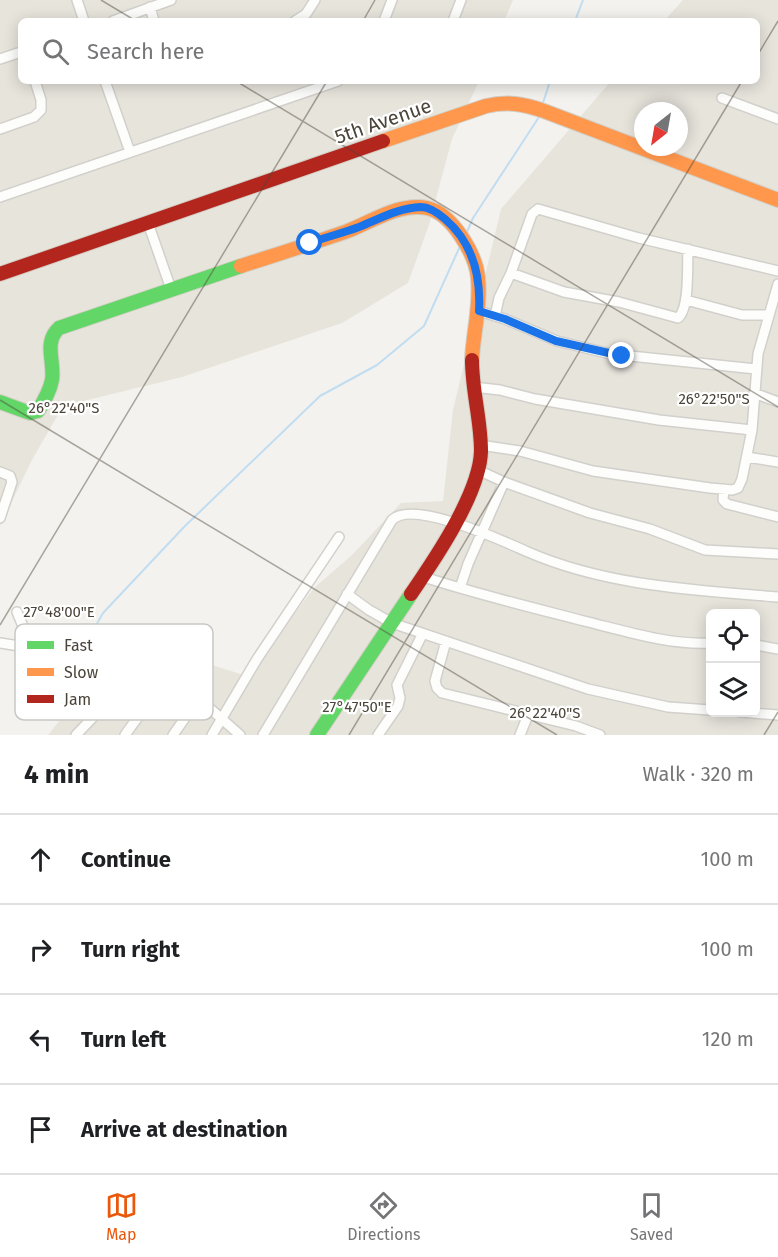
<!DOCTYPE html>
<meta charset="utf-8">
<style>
:root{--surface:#fff;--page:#f2f2f2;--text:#202124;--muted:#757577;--line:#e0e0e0;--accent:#ea580c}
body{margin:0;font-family:"Fira Sans",sans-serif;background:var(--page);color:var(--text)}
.controls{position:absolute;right:18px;bottom:18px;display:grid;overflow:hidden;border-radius:9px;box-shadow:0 3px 15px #0003}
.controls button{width:54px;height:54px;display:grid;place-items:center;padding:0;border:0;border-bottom:2px solid var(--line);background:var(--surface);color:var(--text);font:30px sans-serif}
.compass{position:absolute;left:634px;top:102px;width:54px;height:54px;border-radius:50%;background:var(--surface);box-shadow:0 3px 15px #0003;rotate:211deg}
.stop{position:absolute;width:18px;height:18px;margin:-14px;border:4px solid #1a73e8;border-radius:50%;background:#fff}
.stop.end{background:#1a73e8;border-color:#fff;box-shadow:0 2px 6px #0008}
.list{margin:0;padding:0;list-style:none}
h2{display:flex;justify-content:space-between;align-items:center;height:78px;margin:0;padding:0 24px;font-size:26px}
h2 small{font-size:20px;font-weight:400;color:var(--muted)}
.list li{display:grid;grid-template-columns:39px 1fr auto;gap:18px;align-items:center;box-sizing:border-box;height:90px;padding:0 24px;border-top:2px solid var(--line)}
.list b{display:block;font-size:22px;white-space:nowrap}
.list em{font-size:20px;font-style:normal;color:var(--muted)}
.icon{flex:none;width:33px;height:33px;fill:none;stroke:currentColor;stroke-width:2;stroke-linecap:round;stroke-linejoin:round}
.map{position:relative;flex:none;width:778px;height:735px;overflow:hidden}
.search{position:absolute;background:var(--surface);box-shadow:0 3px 15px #0003;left:18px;right:18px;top:18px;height:66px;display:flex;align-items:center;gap:15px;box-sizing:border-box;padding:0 21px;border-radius:9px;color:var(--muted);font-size:22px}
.sheet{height:438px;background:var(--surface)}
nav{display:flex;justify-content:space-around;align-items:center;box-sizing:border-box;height:84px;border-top:2px solid var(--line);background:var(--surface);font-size:16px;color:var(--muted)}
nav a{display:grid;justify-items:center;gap:3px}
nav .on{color:var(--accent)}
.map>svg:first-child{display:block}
</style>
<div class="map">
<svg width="778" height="735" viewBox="0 0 778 735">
<rect width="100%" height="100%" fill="#f4f2ee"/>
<!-- residential -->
<path fill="#e7e4dc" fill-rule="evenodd" d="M0,0H513L504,21H21V81H479L452,139L429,225L408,283L342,323L182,377L63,406L32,460L0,526Z
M683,0H778V735H48L89,684L145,644L247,676L314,588L352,555L401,503L443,501L453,410L501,209L611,81H757V21H664ZM643,111H679V147H643ZM710,614H756V712H710Z"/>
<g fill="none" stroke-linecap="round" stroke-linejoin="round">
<!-- stream -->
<path stroke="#c0ddf1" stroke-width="2" d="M575,21L583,0
M542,106L550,81
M466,234L473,218L541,114
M49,709L103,613L184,527L320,396L377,365L424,326L461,244"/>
<defs>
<path id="street" d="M77,0L84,21
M150,7L154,21
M113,21L171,0
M295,21L306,14L315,0
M384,21L392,0
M453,21L461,0
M0,59L21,52
M105,81L130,152
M722,98L778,119
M0,129L34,117L41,110V100L35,81
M0,197L338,81
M148,223L171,289
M511,273L564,292L619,302L678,318C690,308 687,265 688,249
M686,300L742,315H768
M479,311L505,319L557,341L611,354L756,369
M495,316L499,298L511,273L532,214L538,209L639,238L778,271
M473,387L500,390L535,399L659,420L752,430
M754,393L778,402
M480,445L520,451L593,471L710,488L732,490L738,488L742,479L752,430L758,354L778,284
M747,457L778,462
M478,470L504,482L590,513L650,529L705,550L778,554
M0,472L10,476L12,482L0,518
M724,489L723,500L727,504L778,517
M424,577C476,594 530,607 584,621C625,631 668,645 710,643
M460,588L468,564L504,482
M347,594L369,610L392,623L588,689L668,707L710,710
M446,641L435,681L437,688L442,693L576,726L600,735
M0,643L32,648L17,612
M756,645L778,649
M740,712L778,715
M76,735L97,713L109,686L128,670L147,659L155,663L188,689L240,735
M125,735L169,674
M173,735L199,698
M212,735L257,659L339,537
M263,735L392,520C413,499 503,541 528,552C606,586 694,590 778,597
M378,735L398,706L400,698L397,685L422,635
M520,735L528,715"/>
<path id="fast" d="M0,402L30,413L38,411C44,401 50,391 52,380C55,361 43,343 59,328L241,266
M317,735L411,594"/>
<path id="slow" d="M383,141L486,106C507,101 524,104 544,111L778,200
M241,266C275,255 310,244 345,232C370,223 399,202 427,208C452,213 476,255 478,278C481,306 473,333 472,360"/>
<path id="jam" d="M0,274L383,141
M411,594C435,559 480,493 481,451C481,420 472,391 472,360"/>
</defs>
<!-- street casing -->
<use href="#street" stroke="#d2d0cb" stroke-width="12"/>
<!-- fast casing -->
<use href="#fast" stroke="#d3cfc5" stroke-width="16"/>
<!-- slow casing -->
<use href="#slow" stroke="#d3cfc5" stroke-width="16"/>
<!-- jam casing -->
<use href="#jam" stroke="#d3cfc5" stroke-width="16"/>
<!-- street -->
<use href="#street" stroke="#fdfdfc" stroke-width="9"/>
<!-- fast -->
<use href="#fast" stroke="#63d668" stroke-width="14"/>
<!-- slow -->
<use href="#slow" stroke="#ff974d" stroke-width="14"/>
<!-- jam -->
<use href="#jam" stroke="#b3261e" stroke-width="14"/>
</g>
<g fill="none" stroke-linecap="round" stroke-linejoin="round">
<!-- route -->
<path stroke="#1a73e8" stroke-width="8" d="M310,243C326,237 343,233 359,227C379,219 398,208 421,207C430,207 438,213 445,219C473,243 481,275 479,311L505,319L556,341L622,356"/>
</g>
<!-- ticks -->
<path fill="none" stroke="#4b4439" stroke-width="1.5" stroke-opacity="0.45" d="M101,0L136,21M363,21L375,0M757,56L778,21M236,81L778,407M0,400L557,735M0,625L327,81M349,735L742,81M764,735L778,712"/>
<g text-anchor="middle" stroke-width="4.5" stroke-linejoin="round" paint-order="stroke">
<!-- street labels -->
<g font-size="20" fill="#4b4439" stroke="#fff">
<text transform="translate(383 121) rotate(-19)" y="7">5th Avenue</text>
</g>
</g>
<!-- legend -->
<rect x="15" y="624" width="198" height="96" rx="9" fill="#fff" stroke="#c9c7c4" stroke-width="1.5"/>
<rect x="27" y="641" width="27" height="8" fill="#63d668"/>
<rect x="27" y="668" width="27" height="8" fill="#ff974d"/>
<rect x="27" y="695" width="27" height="8" fill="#b3261e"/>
<g font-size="16" fill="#4b4439">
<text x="64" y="651">Fast</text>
<text x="64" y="678">Slow</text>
<text x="64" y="705">Jam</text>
</g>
<g font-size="15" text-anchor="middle" fill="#4b4439" stroke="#fff" stroke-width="4.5" stroke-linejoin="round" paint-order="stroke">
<text x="714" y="404">26°22'50"S</text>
<text x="64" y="413">26°22'40"S</text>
<text x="59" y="617">27°48'00"E</text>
<text x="357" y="712">27°47'50"E</text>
<text x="545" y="718">26°22'40"S</text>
</g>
</svg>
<div class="controls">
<button><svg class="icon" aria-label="locate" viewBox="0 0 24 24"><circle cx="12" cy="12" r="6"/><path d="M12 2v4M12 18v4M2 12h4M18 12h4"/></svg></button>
<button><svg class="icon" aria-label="layers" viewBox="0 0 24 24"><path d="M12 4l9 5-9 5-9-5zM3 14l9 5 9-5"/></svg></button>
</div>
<svg class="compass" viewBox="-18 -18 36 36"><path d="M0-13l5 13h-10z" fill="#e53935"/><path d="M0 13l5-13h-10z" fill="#757577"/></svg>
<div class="stop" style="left:310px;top:243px"></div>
<div class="stop end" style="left:622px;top:356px"></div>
<div class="search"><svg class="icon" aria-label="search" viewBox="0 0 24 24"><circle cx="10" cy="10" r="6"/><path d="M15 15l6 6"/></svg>Search here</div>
</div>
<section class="sheet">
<h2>4 min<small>Walk · 320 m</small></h2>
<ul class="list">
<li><svg class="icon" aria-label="ahead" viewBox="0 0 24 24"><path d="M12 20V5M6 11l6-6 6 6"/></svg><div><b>Continue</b></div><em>100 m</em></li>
<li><svg class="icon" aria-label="right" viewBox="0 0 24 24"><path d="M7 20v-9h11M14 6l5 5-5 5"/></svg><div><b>Turn right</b></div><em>100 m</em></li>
<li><svg class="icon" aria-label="left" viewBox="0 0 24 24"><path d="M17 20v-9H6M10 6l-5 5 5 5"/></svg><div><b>Turn left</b></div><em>120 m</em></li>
<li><svg class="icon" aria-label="arrive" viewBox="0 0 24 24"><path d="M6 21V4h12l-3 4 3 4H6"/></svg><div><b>Arrive at destination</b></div></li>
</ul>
</section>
<nav>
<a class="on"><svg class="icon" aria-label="map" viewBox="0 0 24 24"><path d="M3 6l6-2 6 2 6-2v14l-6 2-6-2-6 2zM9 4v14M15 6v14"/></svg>Map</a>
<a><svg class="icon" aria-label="directions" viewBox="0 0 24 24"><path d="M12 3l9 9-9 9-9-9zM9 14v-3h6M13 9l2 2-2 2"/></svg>Directions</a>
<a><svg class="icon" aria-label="saved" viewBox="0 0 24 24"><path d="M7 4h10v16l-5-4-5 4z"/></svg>Saved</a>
</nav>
